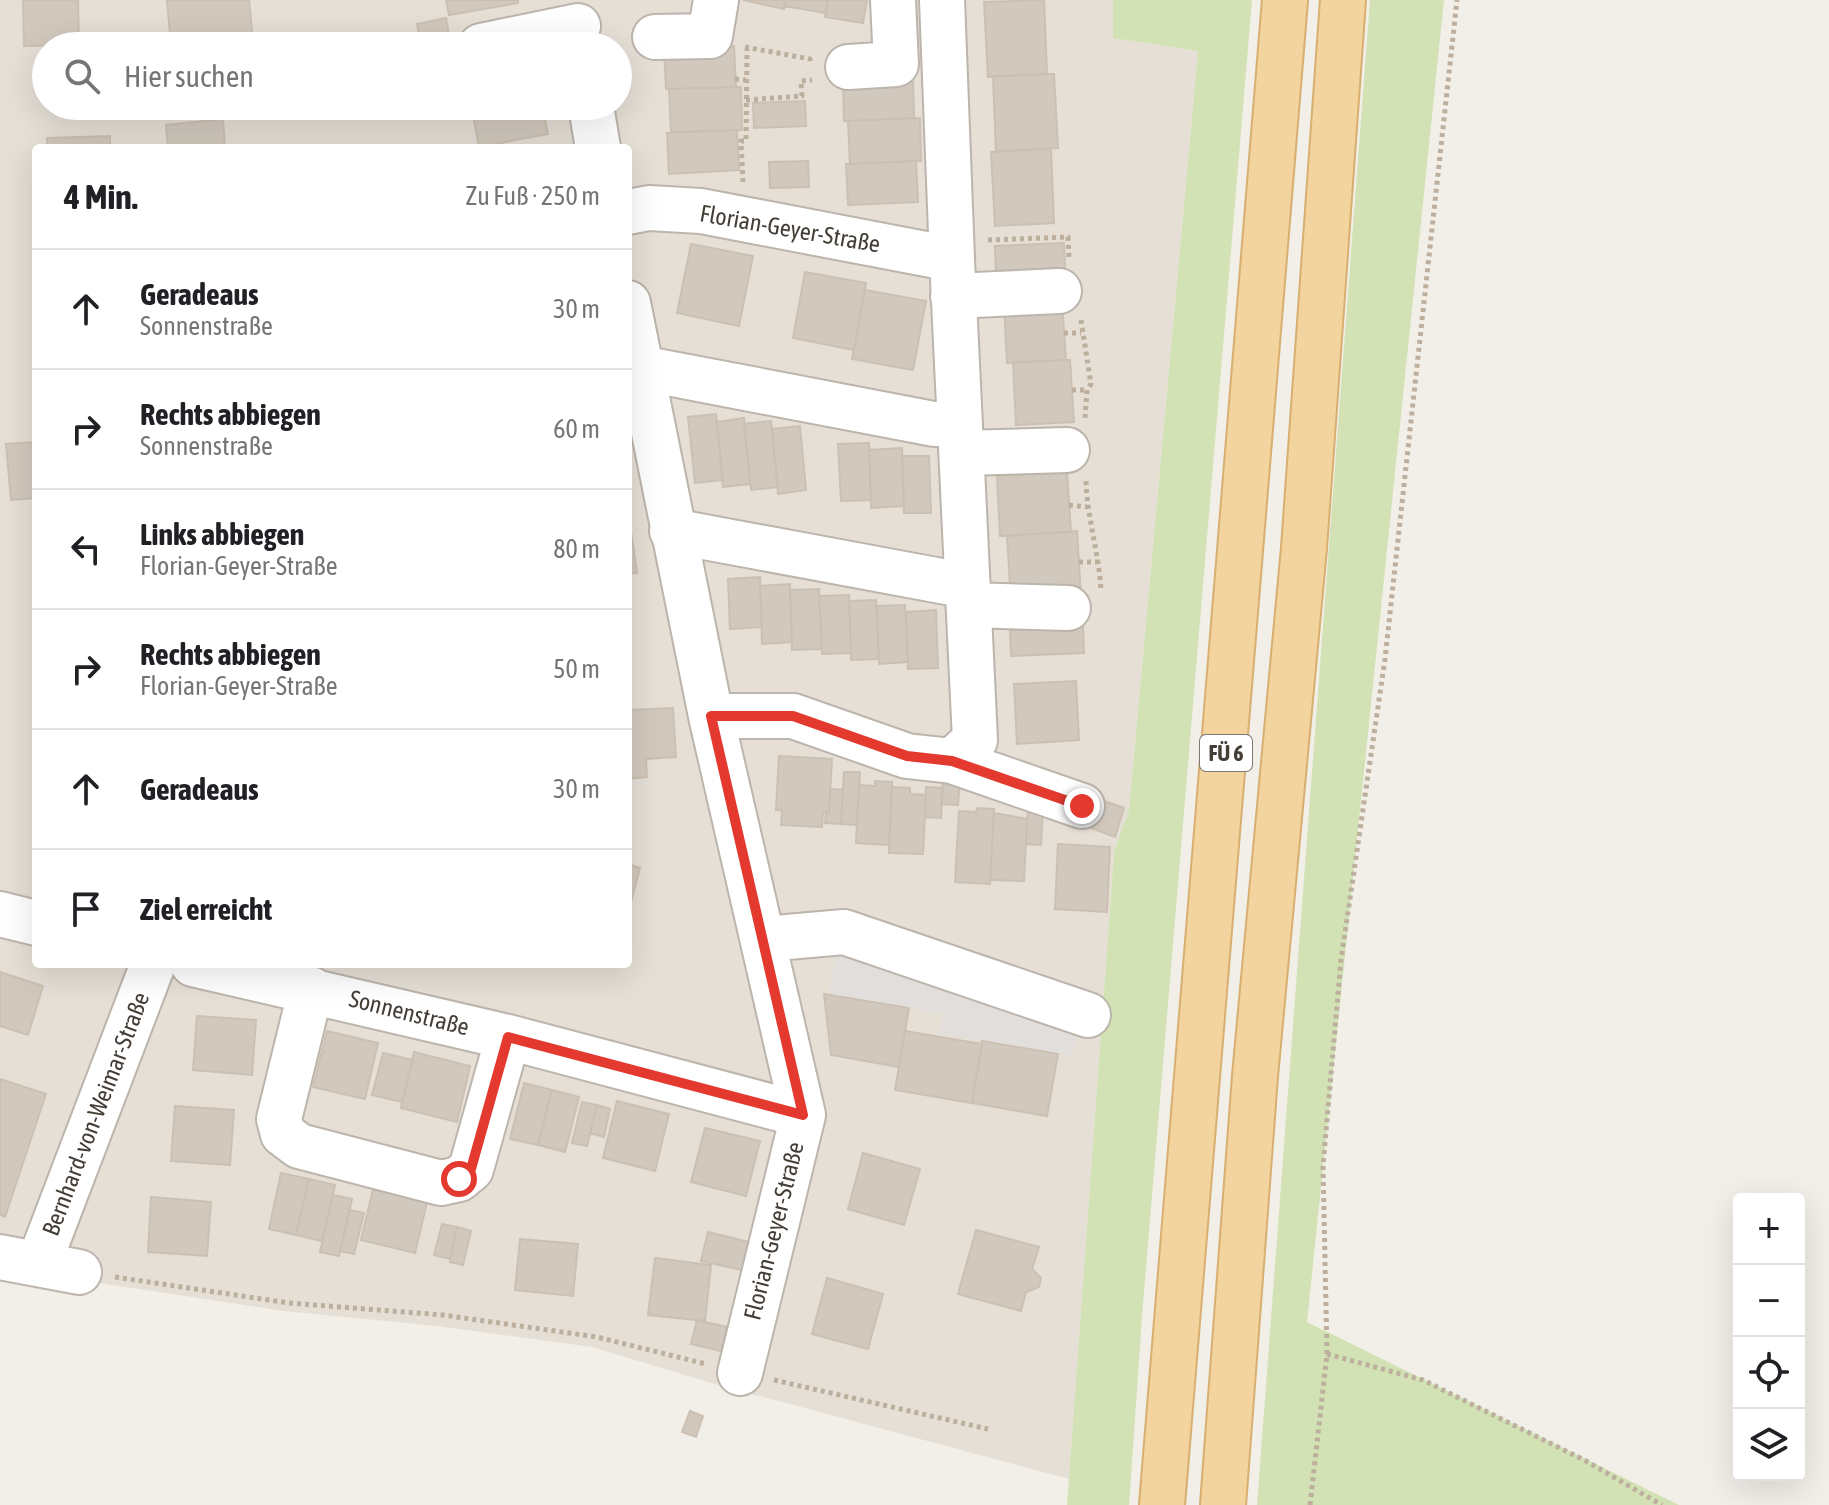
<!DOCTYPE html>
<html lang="de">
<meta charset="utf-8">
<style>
:root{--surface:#fff;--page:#f6f6f6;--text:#202124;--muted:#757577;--line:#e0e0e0}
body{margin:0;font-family:"Asap Condensed",sans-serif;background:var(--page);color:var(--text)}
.controls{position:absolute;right:24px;bottom:24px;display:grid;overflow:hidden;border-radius:8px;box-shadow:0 8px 32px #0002}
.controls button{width:72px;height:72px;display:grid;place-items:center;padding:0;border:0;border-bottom:2px solid var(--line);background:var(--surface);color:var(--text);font:40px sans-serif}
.stop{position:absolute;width:24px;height:24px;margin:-18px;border:6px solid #e3392e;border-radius:50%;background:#fff}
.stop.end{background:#e3392e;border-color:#fff;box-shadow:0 2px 8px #0008}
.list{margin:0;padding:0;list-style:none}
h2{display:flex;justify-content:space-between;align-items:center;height:104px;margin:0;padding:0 32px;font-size:34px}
h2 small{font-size:26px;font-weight:400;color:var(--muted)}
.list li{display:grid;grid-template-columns:52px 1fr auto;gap:24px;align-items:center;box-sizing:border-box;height:120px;padding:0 32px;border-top:2px solid var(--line)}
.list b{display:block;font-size:30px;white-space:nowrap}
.list p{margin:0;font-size:26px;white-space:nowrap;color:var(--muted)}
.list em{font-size:26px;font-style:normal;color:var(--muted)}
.icon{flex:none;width:44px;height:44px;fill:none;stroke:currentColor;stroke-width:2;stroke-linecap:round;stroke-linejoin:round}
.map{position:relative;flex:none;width:1829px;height:1505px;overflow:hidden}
.search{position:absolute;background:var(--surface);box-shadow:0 8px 32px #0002;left:32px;top:32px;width:600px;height:88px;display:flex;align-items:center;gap:20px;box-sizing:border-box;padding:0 28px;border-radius:44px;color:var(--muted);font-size:30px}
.panel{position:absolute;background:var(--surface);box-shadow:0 8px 32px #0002;left:32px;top:144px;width:600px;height:824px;border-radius:8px}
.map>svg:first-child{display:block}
</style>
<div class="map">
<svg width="1829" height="1505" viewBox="0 0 1829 1505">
<rect width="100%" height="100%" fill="#f2eee8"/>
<!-- residential -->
<path fill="#e5dfd6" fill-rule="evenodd" d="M0,0H1113V38L1198,51L1129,810L1114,852L1069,1479L715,1384L592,1347L437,1326L284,1311L0,1268ZM46,46H618V106H46ZM36,148H628V964H36Z"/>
<!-- green -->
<path fill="#d2e2b5" d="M1113,0H1252L1143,1303L1129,1505H1067L1114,852L1129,810L1198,51L1113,38Z
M1370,0H1444L1307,1322L1679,1505H1257Z"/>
<!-- parking -->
<path fill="#e1dedc" d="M838,942L1081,1023L1071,1056L940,1034L943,1014L829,995Z"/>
<!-- building -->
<path fill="#d2c9be" stroke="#ccc0b2" stroke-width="2" d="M23,0H78L79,45L24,46Z
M167,0H249L253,41L171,46Z
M446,0H518V3L449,15Z
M743,0H785L784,9Z
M785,0H828L826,13L784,6Z
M828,0H867L863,23L825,17Z
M1044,0L1047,74L988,77L984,2Z
M446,18L451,46H421L417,24Z
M374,35L375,46H294V43Z
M734,46L736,87L666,89L664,49Z
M1054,74L1058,148L996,151L993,76Z
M913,78L914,118L844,121L843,81Z
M741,87L742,130L671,132L669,89Z
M805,101L806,126L754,128L753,103Z
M465,106H521L467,116Z
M521,106H542L548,134L479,147L473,115Z
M920,118L921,161L850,164L848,121Z
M223,119L225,148H168L166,125Z
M737,130L739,170L669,174L667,133Z
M110,136V148H47V138Z
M1051,149L1054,223L995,226L991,152Z
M808,161L809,187L770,188L769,162Z
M916,161L918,202L848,205L846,164Z
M1064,243L1065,268L996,271L995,246Z
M691,244L753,256L739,326L677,313Z
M805,272L866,283L854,350L793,338Z
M865,290L926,301L913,370L852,359Z
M1062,301L1066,360L1007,363L1004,303Z
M1066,360H1070L1074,422L1016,425L1013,362Z
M716,414L723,480L695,483L688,417Z
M744,418L750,484L723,487L717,422Z
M771,421L778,487L751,490L744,424Z
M800,426L806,490L778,494L772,429Z
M36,442V498L11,500L6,444Z
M869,443L871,500L841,501L838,444Z
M902,448L904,506L871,508L869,450Z
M902,456H929L931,513H904Z
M1067,472L1071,532L1000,536L997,476Z
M628,511L637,573L628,574Z
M1077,531L1081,595L1011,599L1007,536Z
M760,577L762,627L730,629L728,579Z
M790,584L792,642L762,644L760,586Z
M819,589L822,649L792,650L790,590Z
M849,595L851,653L822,654L819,596Z
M876,600L879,659L851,660L849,601Z
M905,605L908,662L879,664L877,606Z
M936,610L938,668L908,669L906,612Z
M1083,627L1084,653L1011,656L1010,630Z
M1076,681L1079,740L1017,744L1014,684Z
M673,708L676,757L646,759L647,777L628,779V710Z
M779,756L832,759L829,813L823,812L822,827L781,825L782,810H776Z
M844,772H860L857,825L841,824Z
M943,779H960L958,805L941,804Z
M875,781L892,782L889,845L856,843L859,785L875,786Z
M892,787L910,788V794L926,795L923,854L889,853Z
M926,787L943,788L941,818L925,817Z
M831,789L843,790L841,824L825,823L826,813H829Z
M1098,799L1124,808L1115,837L1088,827Z
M977,808L994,809L990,884L955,882L959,811L976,812Z
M1028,808L1043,809L1041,845L1026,844Z
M994,813L1027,819L1024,881L990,880Z
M1058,844L1110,847L1107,912L1055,909Z
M628,864L640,868L628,914Z
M0,972L43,986L28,1035L0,1026Z
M824,994L909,1008L899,1067L831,1055Z
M197,1016L256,1020L252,1075L193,1070Z
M327,1031L378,1043L365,1099L313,1087Z
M905,1031L982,1044L972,1103L895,1090Z
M982,1041L1058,1054L1047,1116L972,1103Z
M414,1052L470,1066L457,1122L401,1108Z
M383,1053L413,1060L402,1102L372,1095Z
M0,1079L46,1094L5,1217L0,1215Z
M524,1083L552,1090L538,1145L510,1139Z
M552,1090L579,1097L565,1152L538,1145Z
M617,1101L669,1114L655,1171L603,1158Z
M582,1102L597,1105L587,1146L572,1143Z
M597,1105L610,1109L604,1137L590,1133Z
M175,1106L234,1110L230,1165L171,1161Z
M705,1128L760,1141L746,1196L691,1182Z
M863,1153L920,1169L904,1225L848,1209Z
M281,1173L309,1179L296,1235L269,1229Z
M309,1179L335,1185L322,1241L296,1235Z
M374,1185L428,1198L415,1253L361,1240Z
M333,1195L352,1199L339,1256L320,1252Z
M151,1197L211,1202L207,1256L148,1252Z
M350,1210L364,1213L354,1254L340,1251Z
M442,1224L457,1227L450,1259L434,1255Z
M457,1227L471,1231L463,1265L450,1262Z
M976,1230L1039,1247L1032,1269L1041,1278L1039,1287L1026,1292L1021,1311L958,1294Z
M708,1232L749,1242L742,1270L701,1261Z
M520,1239L578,1244L573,1296L515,1290Z
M655,1258L711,1265L705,1321L648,1315Z
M827,1278L883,1294L868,1349L812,1334Z
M697,1320L727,1327L721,1351L691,1344Z
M690,1411L703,1416L696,1437L682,1432Z"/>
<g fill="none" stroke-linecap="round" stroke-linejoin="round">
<defs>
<path id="minor" d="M655,37L710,36L716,0
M481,46L578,26
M848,67L896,64L893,0
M591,106L598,148
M628,212L649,208L701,211L952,259
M953,296L1059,291
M628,303L711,716L803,1115L740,1373
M641,368L934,424H960
M962,453L1067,450
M672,531L968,586
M970,605L1068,608
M711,716H793L907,756L952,761L975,740L952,259L942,0
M952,761L1082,806
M0,914L36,923
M764,939L844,932L1088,1015
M193,964L508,1037L803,1115
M311,989L279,1119L283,1134L299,1146L441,1183L459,1179L471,1169L508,1037
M0,1257L79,1272
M39,1263L153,964"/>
<path id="major" d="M1162,1505L1285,0
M1223,1505L1255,1076L1304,548L1343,0"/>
</defs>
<!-- minor casing -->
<use href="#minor" stroke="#bcb5ab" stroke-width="48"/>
<!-- major casing -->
<use href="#major" stroke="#d7af71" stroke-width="48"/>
<!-- path -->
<path stroke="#bdaf9e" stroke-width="5" stroke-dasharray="4 4" stroke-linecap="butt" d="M745,47L810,59V63
M735,79L746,80
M746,100L802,96L801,81L812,80
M743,182L741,141H746L747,49
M988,240L1068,237L1069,258
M1081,320L1091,384L1087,390L1085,419
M1064,333H1081
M1072,390H1087
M1086,481C1087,518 1099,553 1101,590
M1069,505L1087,507
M1079,562H1099
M115,1277L289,1303L443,1315L597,1337L706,1364
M1327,1354L1423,1380L1586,1461L1662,1505
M774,1380L988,1429
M1310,1505L1327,1354L1323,1166L1341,960L1385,659L1457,0"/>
<!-- minor -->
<use href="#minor" stroke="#fff" stroke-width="44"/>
<!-- major -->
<use href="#major" stroke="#f3d49f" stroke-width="44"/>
</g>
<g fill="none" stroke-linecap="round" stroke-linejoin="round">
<!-- route -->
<path stroke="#e3392e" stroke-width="10" d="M459,1179L471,1169L508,1037L803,1115L711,716H793L907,756L952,761L1082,806"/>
</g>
<g text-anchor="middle" stroke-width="6" stroke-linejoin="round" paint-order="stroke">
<!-- shield labels -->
<rect fill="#fff" stroke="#7c7873" stroke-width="2" x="1200" y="735" width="52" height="36" rx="6"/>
<g font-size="22" font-weight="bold" fill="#443e37">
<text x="1226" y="761">FÜ 6</text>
</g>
<!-- street labels -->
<g font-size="24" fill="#443e37" stroke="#fff">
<text transform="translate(790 229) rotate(10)" y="8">Florian-Geyer-Straße</text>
<text transform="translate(409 1013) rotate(14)" y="8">Sonnenstraße</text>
<text transform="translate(96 1114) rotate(-69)" y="8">Bernhard-von-Weimar-Straße</text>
<text transform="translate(774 1231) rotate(-76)" y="8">Florian-Geyer-Straße</text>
</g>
</g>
</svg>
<div class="controls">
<button>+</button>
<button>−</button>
<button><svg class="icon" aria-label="locate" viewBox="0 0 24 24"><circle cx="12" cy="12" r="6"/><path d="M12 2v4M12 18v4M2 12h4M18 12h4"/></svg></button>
<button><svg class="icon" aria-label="layers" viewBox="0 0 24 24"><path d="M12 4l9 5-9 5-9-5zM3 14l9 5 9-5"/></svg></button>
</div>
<div class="stop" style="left:459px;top:1179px"></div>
<div class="stop end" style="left:1082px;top:806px"></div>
<div class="search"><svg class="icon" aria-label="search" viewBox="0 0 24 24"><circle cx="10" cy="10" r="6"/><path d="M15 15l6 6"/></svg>Hier suchen</div>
<section class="panel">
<h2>4 Min.<small>Zu Fuß · 250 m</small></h2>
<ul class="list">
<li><svg class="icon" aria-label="ahead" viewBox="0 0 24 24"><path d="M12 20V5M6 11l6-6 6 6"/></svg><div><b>Geradeaus</b><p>Sonnenstraße</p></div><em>30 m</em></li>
<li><svg class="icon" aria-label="right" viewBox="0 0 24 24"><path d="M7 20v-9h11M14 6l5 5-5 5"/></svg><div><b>Rechts abbiegen</b><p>Sonnenstraße</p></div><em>60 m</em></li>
<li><svg class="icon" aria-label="left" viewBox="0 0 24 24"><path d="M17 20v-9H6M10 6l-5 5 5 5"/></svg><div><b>Links abbiegen</b><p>Florian-Geyer-Straße</p></div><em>80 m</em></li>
<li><svg class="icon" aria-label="right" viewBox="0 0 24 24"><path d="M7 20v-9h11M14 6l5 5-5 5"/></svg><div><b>Rechts abbiegen</b><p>Florian-Geyer-Straße</p></div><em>50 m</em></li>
<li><svg class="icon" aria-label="ahead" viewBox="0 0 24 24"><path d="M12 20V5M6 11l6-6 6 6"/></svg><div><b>Geradeaus</b></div><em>30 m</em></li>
<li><svg class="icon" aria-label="arrive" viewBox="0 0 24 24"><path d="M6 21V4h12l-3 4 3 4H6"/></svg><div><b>Ziel erreicht</b></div></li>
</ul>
</section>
</div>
